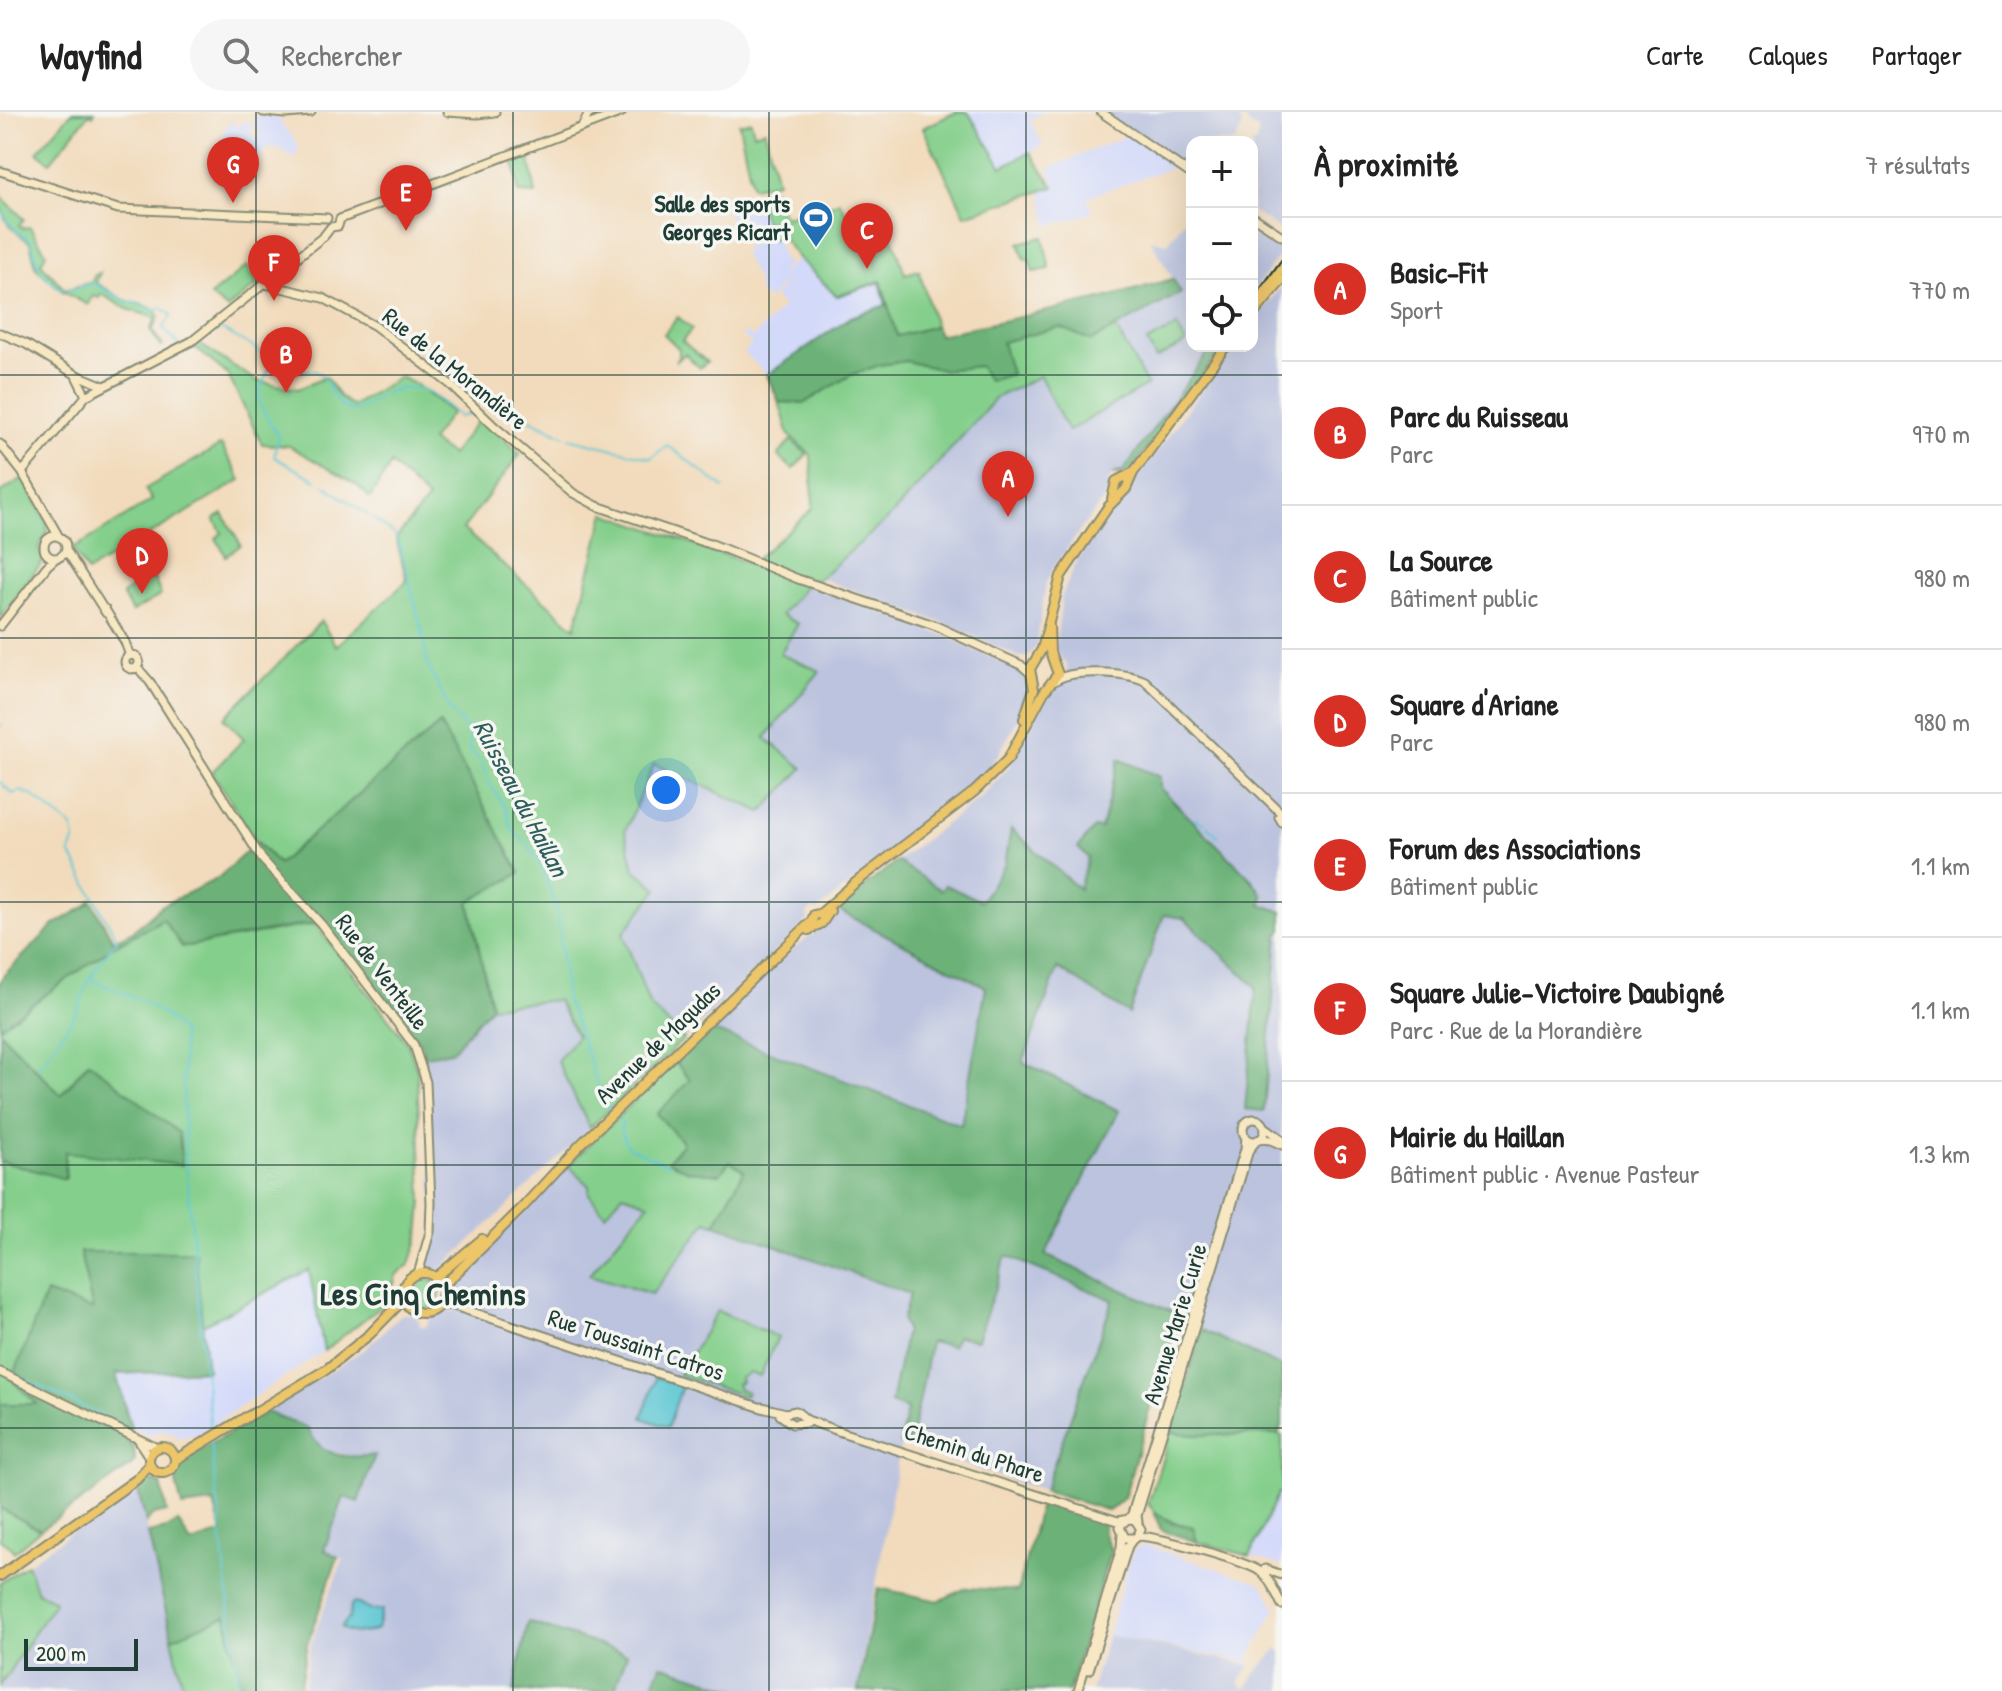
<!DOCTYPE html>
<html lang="fr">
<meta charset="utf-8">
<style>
:root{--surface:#fff;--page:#f6f6f6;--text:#222;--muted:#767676;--line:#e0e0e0;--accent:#d93025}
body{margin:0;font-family:"Patrick Hand",sans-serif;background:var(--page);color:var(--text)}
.controls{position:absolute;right:24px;top:24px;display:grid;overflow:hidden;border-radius:16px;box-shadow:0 8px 32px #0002}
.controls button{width:72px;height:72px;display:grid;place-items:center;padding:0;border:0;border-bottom:2px solid var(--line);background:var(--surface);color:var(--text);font:40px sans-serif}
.scale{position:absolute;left:24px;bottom:20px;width:114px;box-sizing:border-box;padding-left:8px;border:4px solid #1f3d34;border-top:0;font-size:22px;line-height:28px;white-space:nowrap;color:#1f3d34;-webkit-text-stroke:6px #f6f6f2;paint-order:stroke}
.you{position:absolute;left:666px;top:678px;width:28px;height:28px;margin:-20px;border:6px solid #fff;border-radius:50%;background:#1a73e8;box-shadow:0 0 0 12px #1a73e833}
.badge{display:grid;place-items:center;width:52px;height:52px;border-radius:50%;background:var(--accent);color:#fff;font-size:26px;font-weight:700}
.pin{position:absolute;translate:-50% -66px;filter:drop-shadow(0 2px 4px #0008)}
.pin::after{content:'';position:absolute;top:42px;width:28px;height:24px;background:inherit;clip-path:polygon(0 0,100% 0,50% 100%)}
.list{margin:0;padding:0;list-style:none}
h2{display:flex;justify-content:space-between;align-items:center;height:104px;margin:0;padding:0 32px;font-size:34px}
h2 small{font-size:26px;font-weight:400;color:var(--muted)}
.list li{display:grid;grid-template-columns:52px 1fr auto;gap:24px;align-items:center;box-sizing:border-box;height:144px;padding:0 32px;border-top:2px solid var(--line)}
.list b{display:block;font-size:30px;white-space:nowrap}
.list p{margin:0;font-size:26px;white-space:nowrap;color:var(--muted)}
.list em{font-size:26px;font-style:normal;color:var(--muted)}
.icon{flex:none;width:44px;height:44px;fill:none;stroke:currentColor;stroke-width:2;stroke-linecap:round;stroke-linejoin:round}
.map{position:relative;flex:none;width:1282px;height:1579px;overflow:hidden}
header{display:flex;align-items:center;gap:48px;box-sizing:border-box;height:112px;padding:0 40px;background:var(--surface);border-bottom:2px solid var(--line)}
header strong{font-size:38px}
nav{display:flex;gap:44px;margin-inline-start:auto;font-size:28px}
.search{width:560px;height:72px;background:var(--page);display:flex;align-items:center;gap:20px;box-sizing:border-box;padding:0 28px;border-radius:44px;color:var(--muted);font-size:30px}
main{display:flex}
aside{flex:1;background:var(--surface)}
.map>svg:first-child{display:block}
</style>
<header>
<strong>Wayfind</strong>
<div class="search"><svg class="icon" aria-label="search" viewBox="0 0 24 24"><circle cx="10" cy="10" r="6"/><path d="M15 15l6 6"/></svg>Rechercher</div>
<nav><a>Carte</a><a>Calques</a><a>Partager</a></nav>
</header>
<main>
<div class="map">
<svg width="1282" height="1579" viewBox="0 0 1282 1579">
<rect width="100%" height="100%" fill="#f6f6f2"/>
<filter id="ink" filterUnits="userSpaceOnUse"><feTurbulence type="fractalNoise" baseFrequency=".0125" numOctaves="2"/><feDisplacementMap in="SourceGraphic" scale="16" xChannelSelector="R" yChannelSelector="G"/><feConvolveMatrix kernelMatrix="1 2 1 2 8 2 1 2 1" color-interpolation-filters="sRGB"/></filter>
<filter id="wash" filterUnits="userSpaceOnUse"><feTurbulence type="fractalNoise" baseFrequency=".006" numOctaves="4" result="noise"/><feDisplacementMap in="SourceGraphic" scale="32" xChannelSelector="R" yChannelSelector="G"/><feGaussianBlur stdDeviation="1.8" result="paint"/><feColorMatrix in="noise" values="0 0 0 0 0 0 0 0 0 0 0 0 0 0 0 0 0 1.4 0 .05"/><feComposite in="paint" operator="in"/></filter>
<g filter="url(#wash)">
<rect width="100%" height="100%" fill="#f2dbbc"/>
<!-- built -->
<path fill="#d3d9f9" d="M968,0H1046L1030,8L1043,33L1002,56Z
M258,2L281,6L282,14L291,22L299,36L294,46L276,35L271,37L268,34L243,65L228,72L212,43L223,36L220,26L230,9L239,15L244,9L247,10L252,12L251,24L261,27L253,9Z
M1129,23L1174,55L1087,85L1093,101L1048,114L1041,79L1054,74L1049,56Z
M755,82L770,126L777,125L784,150L787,149L788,153L781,158L782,161L798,146L815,162L881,169L888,194L851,205L767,263L744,240L752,232L742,223L744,220L753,225L783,195L774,184L786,172L783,166L784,172L768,188L759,180L757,168L743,141L746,140L744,135L751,133L748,124L742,109L738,110L736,106L731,110L723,90L725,86Z
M309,1158L324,1239L200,1321L179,1326L171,1320L161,1318L150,1324L131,1316L116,1262L207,1258L201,1214Z
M1279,1381L1282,1382V1454L1250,1444Z
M1144,1433L1262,1472L1276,1496L1247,1550L1108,1523L1133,1438Z"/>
<!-- industrial -->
<path fill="#bcc3de" d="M1094,0H1236L1242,14L1236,30H1192V67Z
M1255,0H1282V119L1252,99V33L1256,31L1259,19L1249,13L1245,6Z
M1192,79V234H1213L1123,359L1114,361L1108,369L1110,378L1055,453L1046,471L1036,535L1027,545H1019L953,515L820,466L890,405L997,285L1040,264L1147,274L1116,216L1181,181L1150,127L1168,131L1191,99L1186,81Z
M1252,108L1280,131L1282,139L1252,181Z
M1282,174V800L1261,792L1252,768L1160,676L1119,647L1101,718L1088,744L1079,778L1011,718L1005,752L981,789L946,773L942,778L897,749L981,685L1010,654L1048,582L1066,566L1067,554L1055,539L1062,483L1078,447L1234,234H1252V210Z
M806,473L948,525L1019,558L1026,567L1028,577L1023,598L998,643L985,659L927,711L818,798H810L807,802L808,808L684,927L650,894L623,822L657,778L634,757L625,719L655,651L762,700L803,656L765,626L819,560L780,542V503Z
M836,797L986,875L962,1013L717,920H705L790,840L826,812L827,806Z
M1164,803L1184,806L1256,875L1245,997L1264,999L1278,823L1282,818V1255L1180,1207V1204L1045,1143L1119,999L1023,951L1058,855Z
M557,888L577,924L557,949L590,1016L439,1159L429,1153H425L433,1120L430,997L425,944L451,940L491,894Z
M568,1053L589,1074L604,1101L623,1082L649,1091L590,1162L652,1182L707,1109L910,1182L902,1208L906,1218L891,1291L907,1297L857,1579H741L661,1553L651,1579H614L627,1542L528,1511L514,1579H303L310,1534L343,1447L323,1438L345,1385L358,1390L374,1343L352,1344L327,1339L317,1333L308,1315L266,1300L365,1237L402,1202H412L419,1208L420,1214L426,1215L431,1204L439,1198H455L457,1192L448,1186L447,1176L531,1094Z
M1006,1144L1114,1188L1044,1379L908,1334L920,1287L930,1230L952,1234L994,1176Z
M137,1374L184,1579H0V1574L55,1489L37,1480L27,1452Z
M1108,1523L1250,1553L1239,1572L1246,1577L1255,1561L1278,1536L1282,1540V1579H1091Z"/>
<!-- green -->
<path fill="#85cf8c" stroke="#528660" stroke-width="2" d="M72,0H95L93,4L89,2L50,50L37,40Z
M956,0H968L1002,55L1030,40L1054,75L965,103L923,16Z
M751,9L754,21L765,18L777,70L752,75L739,12Z
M528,39L536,82L519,81L513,45Z
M774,78L784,105L824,96L839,89L866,135L893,126L905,162L919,158L935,214L896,225L881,169L837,184L798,146L781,124L771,127L755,82Z
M0,83L24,107L19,113L23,116L30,115L46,141L41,151L65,178L92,170L94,164L100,160L96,171C106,176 115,183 125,188C139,194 151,190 159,205L152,219L163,234L161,235L150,218L156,206L127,197L101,182L99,186L93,184L88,193L63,180L36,156L30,130C10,117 0,107 0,83Z
M1043,125L1050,157L1033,160L1029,147L1025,148L1019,131Z
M247,154L257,169L256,174L227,197L210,184Z
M678,205L692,217L682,229L707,250L700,256L685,242L675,250L679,244V237L664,222Z
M1060,214L1091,229L1116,216L1147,273L1068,319L1040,264L997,285L890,405L820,466L806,473L781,503L798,512L780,542L820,559L765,626L803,656L762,700L654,652L625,719L634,757L658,777L623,822L650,894L684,927L590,1016L557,949L577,924L557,888L491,894L469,790L520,761L440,612L278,752L257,730L212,660L244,627L224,606L321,509L336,534L407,469L396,426L428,387L391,352L370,386L357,373L289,334L262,332L228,263L192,233L196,230L257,269L298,277L326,265L339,284L352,294L400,265L415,272L452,300L431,329L451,343L481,305L520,342L463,417L575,516L605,401L751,452L813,396L811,343L789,323L779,290L804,291L851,263L879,253L906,249L943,258L979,254L989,268L1011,261L1001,230Z
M1177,214L1186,231L1156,247L1147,230Z
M791,328L807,342L793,357L778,344Z
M221,333L241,368L87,460L73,437L152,388L145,377Z
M23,366L46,408L48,419L39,435L43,449L0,506V381Z
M223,402L241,433L226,444L216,426L222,421L214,407Z
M149,465L154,466L161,483L132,500L122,482Z
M163,807L183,835L315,812L408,932L417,957L422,1090L419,1124L410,1152L396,1163L390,1187L324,1239L309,1158L201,1214L195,1140H80L93,1198L37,1292H0V1049L66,1066L64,1040L88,950L61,983L0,920V915L114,834Z
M675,950L691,968L729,1049L745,1059L715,1112L707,1109L652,1182L589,1163L649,1091L623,1082L605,1102L589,1082V1074L568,1053Z
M407 1182a16 16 0 1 1 32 0a16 16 0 1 1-32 0Z
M717,1199L778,1225L760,1264L749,1261L740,1266L741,1270L737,1272L739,1277L747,1280L745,1284L679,1263Z
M1171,1320C1207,1325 1247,1314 1282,1324V1382L1278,1381L1250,1444L1197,1430L1193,1415C1175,1411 1159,1407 1148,1392Z
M0,1396L40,1418L14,1440L11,1435L0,1428Z
M27,1452L37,1480L55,1489L0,1574V1471Z
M226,1503L241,1579H184L172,1526Z"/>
<!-- forest -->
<path fill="#6cb278" stroke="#467856" stroke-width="2" d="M1173,167L1181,181L1091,229L1060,215L1002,230L1011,262L989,269L979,254L943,258L906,249L879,253L851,263L804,291L779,290L767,263L851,205L886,193L880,170L837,184L881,169L897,224L935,214L939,223L1101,187Z
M1213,234L1220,240L1129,360L1117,363L1114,362L1123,359Z
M440,612L520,761L469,790L491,894L451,940L425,944L420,931L322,809L182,835L163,807L114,834L0,915V871L4,863L54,813L86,794L91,788L113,829L133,819L161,794L217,767L257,730L278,752Z
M1119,647L1160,665V676L1252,768L1263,783L1261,792L1282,800V818L1278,823L1264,999L1245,997L1256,875L1184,806L1164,803L1129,902L1058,856L1023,950L1119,999L1045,1143L1181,1204L1155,1279L1124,1386L1109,1399L1044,1379L1113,1188L1006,1144L977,1228L958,1224L952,1234L930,1230L920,1287L908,1334L900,1331L907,1297L891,1291L906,1218L902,1208L910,1182L715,1112L744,1059L730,1049L720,1062L688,1059L668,1049L683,1031L657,1002L690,968L675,950L705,920H717L961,1013L986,875L836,797L897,749L941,778L945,773L981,789L1005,752L1011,717L1079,777L1088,745L1078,736L1094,716L1101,717Z
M0,920L61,983L89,950L179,1021L182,1053L65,1040V1067L0,1049Z
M80,1140H195L207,1258L116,1262L131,1316L126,1327L134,1336L135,1349L131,1354L40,1418L0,1396V1292H37L12,1268L46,1181L93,1198Z
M1202,1218L1282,1255V1314L1278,1322L1192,1323L1171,1320Z
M266,1300L308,1316C319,1345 347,1347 375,1343L358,1390L344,1385L324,1438L338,1445L307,1532L299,1579H241L226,1504L172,1526L148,1421L167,1417L178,1410L191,1431L222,1421L214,1391L182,1395L176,1371L177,1363L186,1346Z
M148,1367L161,1372L167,1400L153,1403L146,1411L137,1374Z
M1041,1388L1104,1411V1422L1111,1438L1069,1579H858L878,1476L939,1489L966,1476L1018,1479Z
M1154,1400L1171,1410L1193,1415L1197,1430L1161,1418Z
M528,1510L627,1542L614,1579H514Z
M661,1553L741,1579H651Z"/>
<!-- water -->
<path fill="#5ac6d3" stroke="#3c8284" stroke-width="2" d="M656,1265L682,1274L668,1315L642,1306Z
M354,1490L371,1498H382L377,1517C367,1522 349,1523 341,1515L349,1506L351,1493Z"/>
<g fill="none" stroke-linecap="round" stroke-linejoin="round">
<!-- stream -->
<path stroke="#5ac6d3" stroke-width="2" d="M0,97L14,118L31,129L39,157
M41,160L62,179H66
M95,172L128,190L143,192L155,199L162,196L172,203L163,216L178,232
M70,178L92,171
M188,236L221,217L255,236L272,252C250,292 259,288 278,325L274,345L316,368
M272,252C295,271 304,252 319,261C325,265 327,271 330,277C345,306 355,301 379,285
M384,282C422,267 431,281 460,305L478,300
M494,283L520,302L565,324
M569,326L651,346L667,333L724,376
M324,373L368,403
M372,406L397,424L422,518L428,554L451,600L469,619V637L482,651L487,667L506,697L512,718L528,733L542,755L558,802L566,890L572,900L605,993L609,998
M0,614L2,612
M0,670L13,682L20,679L32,683L72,715L75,726L70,741L117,827L92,862L93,868C128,885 157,890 182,921L185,1041L210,1315
M1196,707L1204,712
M1207,714L1218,724
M38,956L77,900L90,864
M619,1008L623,1012L620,1017L628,1035L669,1053
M0,1255L121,1313
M211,1332L239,1579"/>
</g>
</g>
<g filter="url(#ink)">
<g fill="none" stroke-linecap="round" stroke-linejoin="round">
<defs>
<path id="secondary" d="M263,0L286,2L311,0
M447,0L477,2L495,0
M1101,0L1192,63
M583,13L588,3L593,0
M0,59L118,97L327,106
M1252,104L1282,124
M265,172L323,186L375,214L451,273L495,315L573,381L597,394L715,434
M0,221L26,232L75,262L104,274
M75,262L86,284
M0,332L22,360L59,425
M22,360L86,284L192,229L324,124L331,115L338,114L340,107L622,0
M44 435a11 11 0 1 1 22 0a11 11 0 1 1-22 0Z
M712,432L798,467L934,513L1021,553L1030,561
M66,438L106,501
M105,497L125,530L130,544
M0,514L47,454L56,446
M125 550a7 7 0 1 1 14 0a7 7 0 1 1-14 0Z
M137,555L150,570L262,747L321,812L414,933L426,970L431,1091L430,1120L418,1162
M1055,569C1072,556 1126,560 1145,569L1280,700
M1282,699L1279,705L1282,710
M1243 1018a11 11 0 1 1 22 0a11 11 0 1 1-22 0Z
M1265,1015L1282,1027
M1260,1027L1271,1028L1282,1033
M442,1184L451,1193
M438,1194L451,1193L765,1297
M0,1260L157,1336
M762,1295L786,1301L796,1299L807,1308L844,1321L1118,1409C1124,1408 1129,1406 1135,1408L1141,1417L1136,1426H1125L1120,1415C1123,1409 1129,1408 1132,1402L1245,1037L1246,1025
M780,1303L792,1312L807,1311
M140,1331L149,1345
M1138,1410L1137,1404L1249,1038L1257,1028
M1139,1424C1159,1425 1246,1449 1261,1460C1271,1468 1276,1482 1282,1493
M1265,1457L1282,1463
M1089,1558L1128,1434L1133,1427
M1078,1579L1121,1436L1122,1422"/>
<path id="primary" d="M1252,199L1282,156
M1252,204L1282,168
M1112,387L1116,369L1132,361
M1024,607L1034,577L1030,557L1042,537L1061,464L1108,395L1126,377L1133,361L1226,234
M809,818L822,811L830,799
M403 1181a20 20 0 1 1 40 0a20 20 0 1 1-40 0Z
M435,1166L482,1127
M442,1175L523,1095L579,1034L812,809L814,803L820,802L855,771L975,679L1008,647L1044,580L1058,562L1050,540L1049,513
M244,1307L327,1257L370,1222L404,1187
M149 1348a13 13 0 1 1 26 0a13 13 0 1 1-26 0Z
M175,1348L246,1305
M0,1464L137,1367L149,1353"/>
</defs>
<!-- secondary casing -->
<use href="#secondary" stroke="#888c78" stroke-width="11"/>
<!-- primary casing -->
<use href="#primary" stroke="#888c78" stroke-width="12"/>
<!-- secondary -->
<use href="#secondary" stroke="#f7e8c3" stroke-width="7"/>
<!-- primary -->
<use href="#primary" stroke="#ecc669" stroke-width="8"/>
<!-- tram -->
<path stroke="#1f3d34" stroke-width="2" d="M1252,188L1282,147"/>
</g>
</g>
<!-- grid -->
<path fill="none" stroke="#1f3d34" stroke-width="2" stroke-opacity="0.55" d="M256,0V1579M513,0V1579M769,0V1579M1026,0V1579M0,263H1282M0,526H1282M0,790H1282M0,1053H1282M0,1316H1282"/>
<!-- icons -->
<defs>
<symbol id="stadium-pin" viewBox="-11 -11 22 30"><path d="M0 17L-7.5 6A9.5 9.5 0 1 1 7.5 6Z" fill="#1f6fb2" stroke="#f6f6f2"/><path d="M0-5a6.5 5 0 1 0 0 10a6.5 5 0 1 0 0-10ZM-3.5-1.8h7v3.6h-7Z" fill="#fff"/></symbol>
</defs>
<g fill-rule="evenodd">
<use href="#stadium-pin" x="796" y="86" width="40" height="54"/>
</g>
<g text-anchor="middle" stroke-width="7" stroke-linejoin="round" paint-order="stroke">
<!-- poi labels -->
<g font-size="24" font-weight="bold" fill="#1f3d34" stroke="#f6f6f2" text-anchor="end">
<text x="790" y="100">Salle des sports<tspan x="790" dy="28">Georges Ricart</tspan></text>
</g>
<!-- street labels -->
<g font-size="24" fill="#1f3d34" stroke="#f6f6f2">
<text transform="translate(455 257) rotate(39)" y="8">Rue de la Morandière</text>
<text transform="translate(382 860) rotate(53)" y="8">Rue de Venteille</text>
<text transform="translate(658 931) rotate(-44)" y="8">Avenue de Magudas</text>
<text transform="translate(1175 1212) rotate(-73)" y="8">Avenue Marie Curie</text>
<text transform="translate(636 1233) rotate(18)" y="8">Rue Toussaint Catros</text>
<text transform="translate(974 1341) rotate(18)" y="8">Chemin du Phare</text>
</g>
<!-- water labels -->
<g font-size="26" font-style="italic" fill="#2e5f5c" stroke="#f6f6f2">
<text transform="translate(521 686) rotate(62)" y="9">Ruisseau du Haillan</text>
</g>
<!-- district labels -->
<g font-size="32" font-weight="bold" fill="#1f3d34" stroke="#f6f6f2">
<text x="423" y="1193">Les Cinq Chemins</text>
</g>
</g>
</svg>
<div class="controls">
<button>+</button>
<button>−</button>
<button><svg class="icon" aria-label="locate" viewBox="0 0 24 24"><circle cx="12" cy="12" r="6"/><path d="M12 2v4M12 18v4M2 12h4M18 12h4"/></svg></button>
</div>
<div class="scale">200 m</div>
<div class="you"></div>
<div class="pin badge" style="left:1008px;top:405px">A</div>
<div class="pin badge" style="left:286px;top:281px">B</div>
<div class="pin badge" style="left:867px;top:157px">C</div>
<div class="pin badge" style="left:142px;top:482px">D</div>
<div class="pin badge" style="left:406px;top:119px">E</div>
<div class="pin badge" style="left:274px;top:189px">F</div>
<div class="pin badge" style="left:233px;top:91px">G</div>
</div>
<aside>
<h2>À proximité<small>7 résultats</small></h2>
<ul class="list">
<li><span class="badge">A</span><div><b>Basic-Fit</b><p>Sport</p></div><em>770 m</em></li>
<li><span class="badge">B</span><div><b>Parc du Ruisseau</b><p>Parc</p></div><em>970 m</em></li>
<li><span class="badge">C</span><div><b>La Source</b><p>Bâtiment public</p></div><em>980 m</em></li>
<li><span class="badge">D</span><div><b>Square d'Ariane</b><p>Parc</p></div><em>980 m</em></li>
<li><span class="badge">E</span><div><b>Forum des Associations</b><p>Bâtiment public</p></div><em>1.1 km</em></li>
<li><span class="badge">F</span><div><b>Square Julie-Victoire Daubigné</b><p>Parc · Rue de la Morandière</p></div><em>1.1 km</em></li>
<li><span class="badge">G</span><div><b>Mairie du Haillan</b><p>Bâtiment public · Avenue Pasteur</p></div><em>1.3 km</em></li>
</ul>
</aside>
</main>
